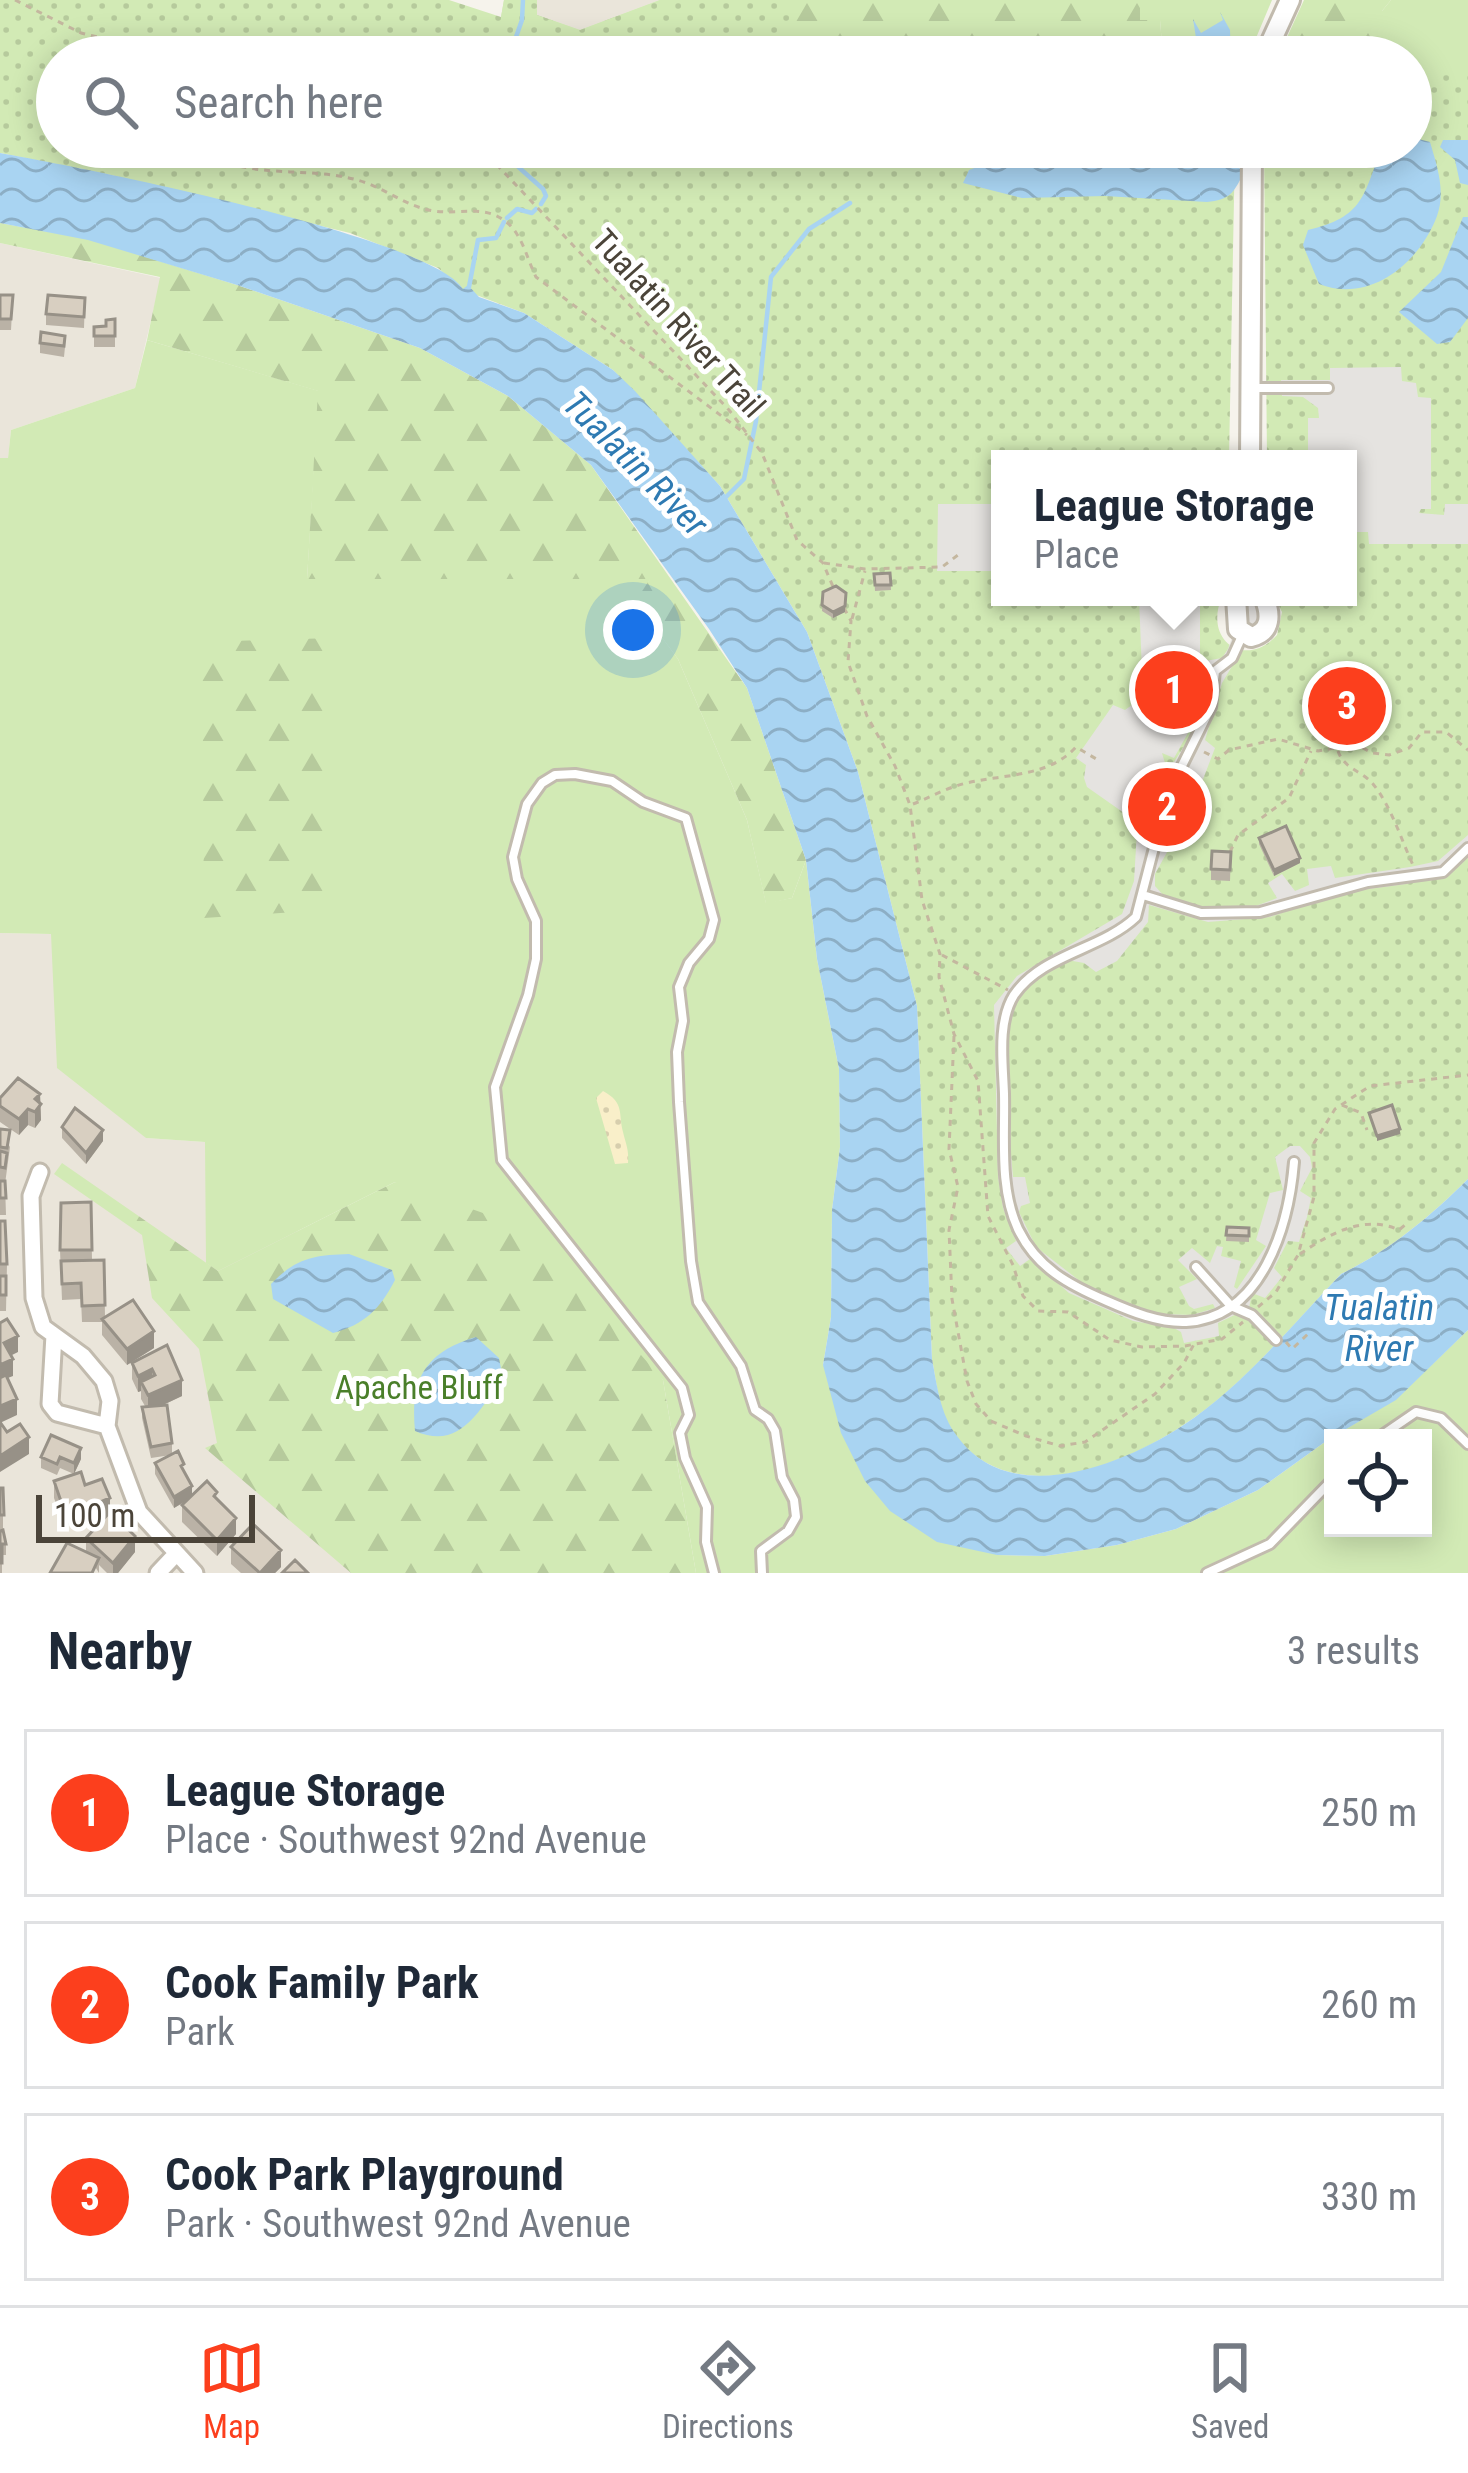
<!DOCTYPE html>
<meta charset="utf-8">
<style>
:root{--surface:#fff;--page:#f2f2f3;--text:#1f2937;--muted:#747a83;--line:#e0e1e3;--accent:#fc3f1d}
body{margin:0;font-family:"Roboto Condensed",sans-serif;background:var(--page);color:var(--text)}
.controls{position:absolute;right:36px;bottom:36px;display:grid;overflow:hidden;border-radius:0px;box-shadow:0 6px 30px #0003}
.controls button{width:108px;height:108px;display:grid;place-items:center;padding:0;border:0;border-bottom:3px solid var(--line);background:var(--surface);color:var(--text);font:60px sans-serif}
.scale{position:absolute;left:36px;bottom:30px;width:219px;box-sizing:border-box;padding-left:12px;border:6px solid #4b4439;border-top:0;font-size:33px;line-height:42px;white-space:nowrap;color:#4b4439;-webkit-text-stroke:9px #fff;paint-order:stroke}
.you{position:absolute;left:633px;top:630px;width:42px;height:42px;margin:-30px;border:9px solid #fff;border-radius:50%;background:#1a73e8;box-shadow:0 0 0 18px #1a73e833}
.badge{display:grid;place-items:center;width:78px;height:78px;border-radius:50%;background:var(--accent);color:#fff;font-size:39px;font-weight:700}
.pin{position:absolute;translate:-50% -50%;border:6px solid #fff;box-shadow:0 3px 12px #0006}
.popup{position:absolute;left:991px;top:450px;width:366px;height:156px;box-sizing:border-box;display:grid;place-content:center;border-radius:0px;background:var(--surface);filter:drop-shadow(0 3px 9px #0005);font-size:39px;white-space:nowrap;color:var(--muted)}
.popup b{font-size:45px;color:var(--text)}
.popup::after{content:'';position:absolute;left:50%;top:100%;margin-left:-24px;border:24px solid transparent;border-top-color:var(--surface)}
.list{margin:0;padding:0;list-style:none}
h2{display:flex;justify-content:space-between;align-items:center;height:156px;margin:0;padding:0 48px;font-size:51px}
h2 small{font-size:39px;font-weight:400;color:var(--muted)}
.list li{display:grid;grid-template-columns:78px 1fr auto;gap:36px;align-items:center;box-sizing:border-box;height:168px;margin:0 24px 24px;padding:0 24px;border:3px solid var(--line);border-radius:0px}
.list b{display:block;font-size:45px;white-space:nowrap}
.list p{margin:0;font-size:39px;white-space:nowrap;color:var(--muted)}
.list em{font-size:39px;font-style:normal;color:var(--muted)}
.icon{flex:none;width:66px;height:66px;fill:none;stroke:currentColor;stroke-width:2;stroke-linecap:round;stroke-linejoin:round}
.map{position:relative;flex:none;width:1468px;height:1573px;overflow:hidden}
.search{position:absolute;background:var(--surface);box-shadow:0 6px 30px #0003;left:36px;right:36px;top:36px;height:132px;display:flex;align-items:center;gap:30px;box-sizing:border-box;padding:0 42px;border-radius:66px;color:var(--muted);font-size:45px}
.sheet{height:732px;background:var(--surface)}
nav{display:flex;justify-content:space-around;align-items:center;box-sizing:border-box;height:168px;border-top:3px solid var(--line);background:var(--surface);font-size:33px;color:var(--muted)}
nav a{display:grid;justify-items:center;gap:6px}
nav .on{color:var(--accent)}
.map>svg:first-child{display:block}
</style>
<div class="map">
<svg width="1468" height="1573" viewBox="0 0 1468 1573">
<defs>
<pattern id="forest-firs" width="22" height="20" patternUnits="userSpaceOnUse" patternTransform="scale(3)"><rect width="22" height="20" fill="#d2eab5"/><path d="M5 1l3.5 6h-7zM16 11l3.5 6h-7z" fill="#b6ca9c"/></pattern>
<pattern id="sand-dots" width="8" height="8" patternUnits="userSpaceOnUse" patternTransform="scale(3)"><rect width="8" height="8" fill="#f9efc9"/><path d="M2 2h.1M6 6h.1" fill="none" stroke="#d7cead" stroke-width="1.8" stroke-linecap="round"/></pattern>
<pattern id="park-dots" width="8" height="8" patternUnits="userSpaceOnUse" patternTransform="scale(3)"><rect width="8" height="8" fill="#d2eab5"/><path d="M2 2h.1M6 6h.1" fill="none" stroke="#b6ca9c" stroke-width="1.8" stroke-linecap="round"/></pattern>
<pattern id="water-waves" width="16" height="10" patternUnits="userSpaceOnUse" patternTransform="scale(3)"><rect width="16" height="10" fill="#a9d4f2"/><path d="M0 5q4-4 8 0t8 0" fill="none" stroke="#8caec5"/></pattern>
</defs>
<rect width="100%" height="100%" fill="#f6f3ec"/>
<!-- residential -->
<path fill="#eae5da" d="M537,0H660L580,30L537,15Z
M0,243L161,278L135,388L11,430L8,459L0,458Z
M0,933L51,934L146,1138L205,1142L647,1573H0Z"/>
<!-- grass -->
<path fill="#d2eab5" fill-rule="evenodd" d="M1140,0H1272L1248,57H1163L1160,20H1140Z
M1391,0H1468V109L1411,89V57H1382V11Z
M147,340L319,391L307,579L651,578L636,602L678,659L747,820L766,903L792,898L806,860L817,959L839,1069L840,1147L832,1210L831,1317L823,1365L997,1555L1045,1556L1117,1545L1176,1529L1258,1490L1329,1439L1396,1399L1468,1330V1573H696L663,1380L395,1182L218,1271L206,1263L205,1142L146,1138L57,1068L51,934L0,933V458H8L11,430L135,388ZM1333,1438H1423V1528H1333Z"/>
<!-- forest -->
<path fill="url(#forest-firs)" d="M504,0H537V15L580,30L660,0H1140V20H1160L1163,57H455L501,17Z
M1304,0H1391L1382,11V57H1278Z
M0,223L88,239L237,285L420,348L508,396L591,465L747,688L806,860L792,898L766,904L747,820L678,659L635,602L650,579H307L318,391L147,340L160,277L0,243Z
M332,638L326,910L204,918L202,642Z
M62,1163L218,1271L395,1182L531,1230L663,1380L696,1573H351L205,1448L217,1443L199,1349L152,1298L142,1235L54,1174Z"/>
<!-- sand -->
<path fill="url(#sand-dots)" d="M603,1091C625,1103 618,1113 623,1132C626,1145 629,1149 628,1163L615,1164L596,1098Z"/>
<!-- park -->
<path fill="url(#park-dots)" d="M0,0H449L501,17L504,0H537V15L580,30L660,0H790V57H57V147H1235L1229,459H1000V597H1222C1203,640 1245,670 1277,635L1282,612L1274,597H1348V459H1267L1264,147H1411V69H1468V1179C1431,1216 1389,1251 1341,1274C1291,1326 1243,1387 1182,1426C1120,1467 1014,1509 956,1437C939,1416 937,1384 932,1359L917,1006L858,772L807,632L720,486L613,370L524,313L463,290L438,268L350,233L111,175L0,153Z"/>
<!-- parking -->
<path fill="#e5e3e0" d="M1401,367L1402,381L1416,383L1418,397L1431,398V509H1421L1419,513L1444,515L1445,504H1468V544H1369L1368,532H1348V459H1308V418H1319L1318,408L1303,397L1282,396L1281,380H1330V368Z
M938,504H1000V571H937Z
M1139,597H1200V657L1205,661L1222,658L1228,649L1233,635L1228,618L1230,597H1269L1271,601L1222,683L1205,740L1215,748L1192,808H1176L1171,845L1155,874V886L1165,897L1210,909L1253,907L1277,898L1268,883L1282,874L1295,891L1309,885L1307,869L1331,866L1335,878L1410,867L1438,861L1468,835V858L1455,862L1450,872L1406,884L1339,893L1270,917L1208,922L1149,905L1148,922L1117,961L1096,972L1084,963L1067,960L1029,983L1017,996L1008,1026L1011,1155L1013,1177H1025L1030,1203L1021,1206L1019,1212L1036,1247L1085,1285L1134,1307L1161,1314L1192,1315L1215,1308L1213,1304L1194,1309L1189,1306L1179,1287L1197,1279L1178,1260L1192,1248L1210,1263L1217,1246L1223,1247L1221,1256L1241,1261L1234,1287L1237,1289L1266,1246L1256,1240L1270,1193L1283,1190L1275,1157L1290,1146H1300L1310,1157L1312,1168L1300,1191L1311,1198L1307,1217L1299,1242L1288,1241L1274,1268L1282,1277L1265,1298L1252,1293L1249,1308L1218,1323L1219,1336L1184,1343L1181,1332L1174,1328L1133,1321L1069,1293L1030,1259L1020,1266L1006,1248L1016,1241L1003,1208L998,1177L994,1005L1017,976L1122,914L1134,881L1137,831L1157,796L1156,784L1145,778L1144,787L1151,791L1134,820L1087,787L1084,778L1086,765L1076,758L1113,705L1125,710L1132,705H1184L1195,713L1188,733L1174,758L1162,753L1165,763L1174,762L1195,729L1204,700L1205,679L1200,673H1142Z"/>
<!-- water -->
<path fill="url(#water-waves)" d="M1220,12L1230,30L1231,57H1182L1183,43L1188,48L1196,38L1193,19L1201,33L1223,20Z
M1411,137L1430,142C1437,166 1446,191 1437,216C1419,264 1369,304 1319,284L1303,245L1308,230C1364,217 1363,196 1382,147H1411Z
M1443,140H1468V185L1460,183L1455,160L1440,147Z
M1181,147H1227L1243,174C1234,193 1229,200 1207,202L1105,196L1022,198L963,183L969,170C1001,158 1048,144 1082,150C1091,152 1099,160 1108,162C1131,168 1163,163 1181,147Z
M0,153C75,166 430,236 463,289L468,285L479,297L524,313L613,370L635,391L720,486L807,632L858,772L917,1006L932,1359C937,1385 940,1414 957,1436C1010,1510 1122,1465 1182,1426C1243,1386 1291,1326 1341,1274C1389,1251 1431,1216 1468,1179V1330L1396,1400L1329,1439L1258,1490L1176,1529L1117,1545L1045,1556L997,1555L937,1542L890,1511L865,1481L841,1433L823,1365L831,1317L832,1210L840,1147L839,1069L817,959L806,860L747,688L709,629L591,465L508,396L420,348L237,285L88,240L0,223Z
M1463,217H1468V318L1450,342L1437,344L1399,312L1441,272Z
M349,1254L392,1270L395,1280C380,1309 364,1325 333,1333L273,1299L271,1284C296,1258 314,1255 349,1254Z
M476,1337L499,1358L503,1379C478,1411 460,1451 415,1431C410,1379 425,1352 476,1337Z"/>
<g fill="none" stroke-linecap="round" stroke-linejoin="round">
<!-- stream -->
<path stroke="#a9d4f2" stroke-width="4.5" d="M492,57L511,51L522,20L523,0
M496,147L543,189L546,196L541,204
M507,218L517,209L532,213L536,209
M469,287L478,240L496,238L504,222
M724,499L744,479L756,421L771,277L809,229L850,203"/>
<defs>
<path id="service" d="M1250,388H1328
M1242,636L1232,658L1215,671L1211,707L1168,794L1136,917C1101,950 1042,954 1014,995C997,1022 1003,1063 1004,1094C1005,1138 999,1188 1018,1229C1037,1268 1069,1285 1107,1301C1132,1312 1159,1323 1186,1322C1263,1318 1289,1224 1294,1162
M1143,895L1201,913L1260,912L1368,882L1443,872L1468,848
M1196,1267L1231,1306L1252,1315L1276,1340
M1378,1438L1416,1412L1441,1418L1468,1444
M714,1573L706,1542L707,1507L685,1458L680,1433L689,1415L682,1388L502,1160L495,1087L528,995L536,959V921L517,879L513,857L527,804L542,783L555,775L575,774L612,781L643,802L686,818L714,920L709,939L689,963L679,987L683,1021L677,1052L679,1102L691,1261L698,1302L741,1366L755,1410L768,1419L775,1431L782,1477L794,1500L796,1517L788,1531L761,1551L762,1573
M1207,1573L1270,1544L1333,1479"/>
<path id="minor" d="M40,1172L31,1196L34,1298L43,1327L83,1356L104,1381L110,1401L107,1426L139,1512L195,1573
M54,1335L50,1404L57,1413L107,1426
M158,1573L175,1555"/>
<path id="tertiary" d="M1264,57L1290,0
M1250,459L1252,147
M1236,597L1238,629L1251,637C1272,632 1271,614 1264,597"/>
</defs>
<!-- service casing -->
<use href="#service" stroke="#c2bbae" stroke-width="14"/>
<!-- minor casing -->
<use href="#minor" stroke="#c2bbae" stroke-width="21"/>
<!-- tertiary casing -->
<use href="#tertiary" stroke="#c2bbae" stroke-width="24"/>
<!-- path -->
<path stroke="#c4b79f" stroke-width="3" stroke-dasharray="6 6" stroke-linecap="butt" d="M15,0L81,33L180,57
M116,57L118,41
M197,147C242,182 306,165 357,180C384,187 406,207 434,211C459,215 483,204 505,221C522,233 527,259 536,277L747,435
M480,147L729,410L762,453L797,540L823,563L834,589
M824,563L865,569L942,567L958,555
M844,608L851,621L848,662L867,716L895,766L910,805L922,900L940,954L939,977L954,1034L978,1081L988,1216L1013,1265L1023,1296L1038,1311L1068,1312L1110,1340L1142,1347L1185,1346L1222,1339L1243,1322
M852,619L865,571
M1338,751C1344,769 1361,770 1373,784C1391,806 1401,839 1413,865
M1204,752L1218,759L1229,750L1278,739L1318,751L1356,744L1372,753L1389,755L1409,748L1422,732H1446L1468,750
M913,804C931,797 948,787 967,783C1005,774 1049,777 1076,747L1098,760
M1230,852L1238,835L1289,798L1311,751
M942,955L1008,990
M954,1036L949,1149L958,1187L949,1230L952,1299L967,1381L976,1404L991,1421L1026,1436L1060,1446L1085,1442L1155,1394L1184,1363L1194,1344
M1342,1105L1361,1113L1367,1130
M1300,1254C1329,1234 1364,1214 1399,1230L1405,1225
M1258,1307L1276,1292L1298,1255L1314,1197V1143L1335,1109L1370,1086L1468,1075
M1286,1342L1292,1349L1309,1333"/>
<!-- service -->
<use href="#service" stroke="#fff" stroke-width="8"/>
<!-- minor -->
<use href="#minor" stroke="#fff" stroke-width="15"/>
<!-- tertiary -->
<use href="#tertiary" stroke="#fff" stroke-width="18"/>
</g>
<!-- wall -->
<path fill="#bab2a6" d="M0,295H13L11,330H0Z
M85,298L84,328L46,325V314Z
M115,319V347H94V327L106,326Z
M40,343L65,347L64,357L40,353Z
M890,573L891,590L875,591L874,574Z
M823,592L846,593L845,612L833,618L822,611Z
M1153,672H1195V701L1153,702Z
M1259,838L1300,863L1274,876L1259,844Z
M1231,852L1230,881L1211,880V869Z
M40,1094L41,1120L35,1128L28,1125L19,1135L0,1122V1098Z
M62,1127L103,1141L86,1164L62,1138Z
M0,1129L10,1147L5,1184L6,1215H0Z
M91,1202L92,1260H104L105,1317L154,1348L127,1365L102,1335V1322H82L81,1299L62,1300L60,1250Z
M0,1221L7,1264L6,1311H0Z
M1227,1227L1249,1228V1242L1226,1241Z
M167,1345L182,1396L163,1405L172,1443V1454L184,1473L192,1496L217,1499L236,1534L217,1556L182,1522V1505L188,1500L174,1508L155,1474V1463L171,1455L151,1458L142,1418V1407L145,1406L141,1399V1391L138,1392L132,1379V1363Z
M41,1457L81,1459L74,1474L110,1512L135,1552L118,1573H107L99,1565V1573L86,1552V1538L107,1515L81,1527L79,1521L64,1526L54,1498V1481L74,1474L60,1468L57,1475L41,1468Z
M0,1488H3V1531L6,1544V1555H2V1573H0Z
M231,1547L281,1567L275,1573H241L231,1564Z"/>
<!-- shaded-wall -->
<path fill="#979187" d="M845,606V612L833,618V612Z
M1300,858V863L1274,876V870Z
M40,1094L41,1120L35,1128V1099Z
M28,1109V1125L19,1135V1119Z
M1400,1129V1134L1377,1141V1136Z
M103,1130V1141L86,1164V1153Z
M154,1331V1348L127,1365V1349Z
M18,1336V1352L4,1359V1343Z
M13,1359V1376L0,1381V1365Z
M152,1369V1385L141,1382V1391L138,1392V1376Z
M182,1380V1396L148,1412V1395Z
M17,1399V1415L2,1422V1430L0,1431V1406Z
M29,1437V1454L0,1472V1456Z
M81,1448V1459L74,1474V1463Z
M192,1486V1497L174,1508V1497Z
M110,1498V1514L81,1527V1510Z
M79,1505V1521L64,1526V1510Z
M236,1518V1534L217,1556V1540Z
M135,1536V1552L118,1573H113V1563Z
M281,1550V1567L275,1573H260Z"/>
<!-- building -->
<path fill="#d8cfc1" stroke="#979187" stroke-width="3" d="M0,295H13L11,319H0Z
M48,295L85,298L84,317L46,314Z
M115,319V336H94V327L106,326V320Z
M41,332L65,336L64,346L40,343Z
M890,573L891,585H875L874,574Z
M836,586L846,593L845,606L833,612L822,605L823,592Z
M1153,672H1195V696H1153Z
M1286,826L1300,858L1274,870L1259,838Z
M1212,851L1231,852L1230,870L1211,869Z
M18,1078L40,1094L35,1099L41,1104L35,1112L28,1109L19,1119L0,1106V1098Z
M1392,1105L1400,1129L1377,1136L1369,1113Z
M75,1108L103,1130L86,1153L62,1127Z
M0,1129L10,1130L7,1148L0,1147Z
M0,1151L7,1153L5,1168L0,1167Z
M0,1181H5L6,1198H0Z
M91,1202L92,1250H60L61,1203Z
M0,1221H5L7,1264H0Z
M1227,1227L1249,1228V1236L1226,1235Z
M104,1260L105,1305L82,1306L81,1283L62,1284L61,1261Z
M0,1276H6V1295H0Z
M133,1300L154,1331L127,1349L102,1319Z
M7,1319L18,1336L4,1343L13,1359L0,1365V1323Z
M167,1345L182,1380L148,1395L141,1382L155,1375L152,1369L138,1376L132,1363Z
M6,1375L17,1399L0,1406V1378Z
M167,1405L172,1443L151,1447L142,1407Z
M0,1422L7,1432L20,1424L29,1437L0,1456Z
M51,1435L81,1448L74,1463L60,1457L57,1464L41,1457Z
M178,1451L184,1464L181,1466L192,1486L174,1497L155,1463Z
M81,1472L85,1485L102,1479L110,1498L81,1510L79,1505L64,1510L54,1481Z
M207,1481L217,1492L214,1496L236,1518L217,1540L182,1505Z
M0,1488H3L4,1515H0Z
M110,1512L135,1536L113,1563L86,1538Z
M253,1524L281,1550L260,1573L231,1547Z
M3,1530L6,1544H2V1563H0V1531Z
M67,1543L99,1558L92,1573H50Z
M295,1560L308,1573H282Z"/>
<g text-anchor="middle" stroke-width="10" stroke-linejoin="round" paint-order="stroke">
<!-- street labels -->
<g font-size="33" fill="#4b4439" stroke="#fff">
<text transform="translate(679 323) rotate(48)" y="12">Tualatin River Trail</text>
</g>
<!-- park labels -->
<g font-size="33" fill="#4a7f2a" stroke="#fff">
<text x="419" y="1399">Apache Bluff</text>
</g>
<!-- water labels -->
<g font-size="36" font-style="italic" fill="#2e7ab2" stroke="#fff">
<text transform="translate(636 463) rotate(45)" y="13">Tualatin River</text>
<text x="1379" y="1320">Tualatin<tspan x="1379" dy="41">River</tspan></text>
</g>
</g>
</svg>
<div class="controls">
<button><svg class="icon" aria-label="locate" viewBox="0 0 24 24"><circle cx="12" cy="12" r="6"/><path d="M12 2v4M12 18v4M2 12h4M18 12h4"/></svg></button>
</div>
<div class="scale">100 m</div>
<div class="you"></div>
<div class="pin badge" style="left:1174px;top:690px">1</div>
<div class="popup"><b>League Storage</b>Place</div>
<div class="pin badge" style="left:1167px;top:807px">2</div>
<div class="pin badge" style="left:1347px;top:706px">3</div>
<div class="search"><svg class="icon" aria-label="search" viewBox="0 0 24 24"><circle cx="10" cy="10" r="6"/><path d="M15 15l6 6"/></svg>Search here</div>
</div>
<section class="sheet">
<h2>Nearby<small>3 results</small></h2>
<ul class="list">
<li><span class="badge">1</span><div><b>League Storage</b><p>Place · Southwest 92nd Avenue</p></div><em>250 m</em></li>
<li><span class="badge">2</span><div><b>Cook Family Park</b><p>Park</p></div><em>260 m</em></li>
<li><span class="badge">3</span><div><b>Cook Park Playground</b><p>Park · Southwest 92nd Avenue</p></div><em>330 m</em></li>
</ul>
</section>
<nav>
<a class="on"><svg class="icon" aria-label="map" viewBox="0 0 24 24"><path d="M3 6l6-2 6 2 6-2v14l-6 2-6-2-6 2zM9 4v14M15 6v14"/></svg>Map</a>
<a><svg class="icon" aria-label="directions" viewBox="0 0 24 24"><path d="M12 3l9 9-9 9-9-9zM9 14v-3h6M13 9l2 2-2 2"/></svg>Directions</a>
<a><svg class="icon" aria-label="saved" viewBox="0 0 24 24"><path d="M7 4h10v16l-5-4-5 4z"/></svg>Saved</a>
</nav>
